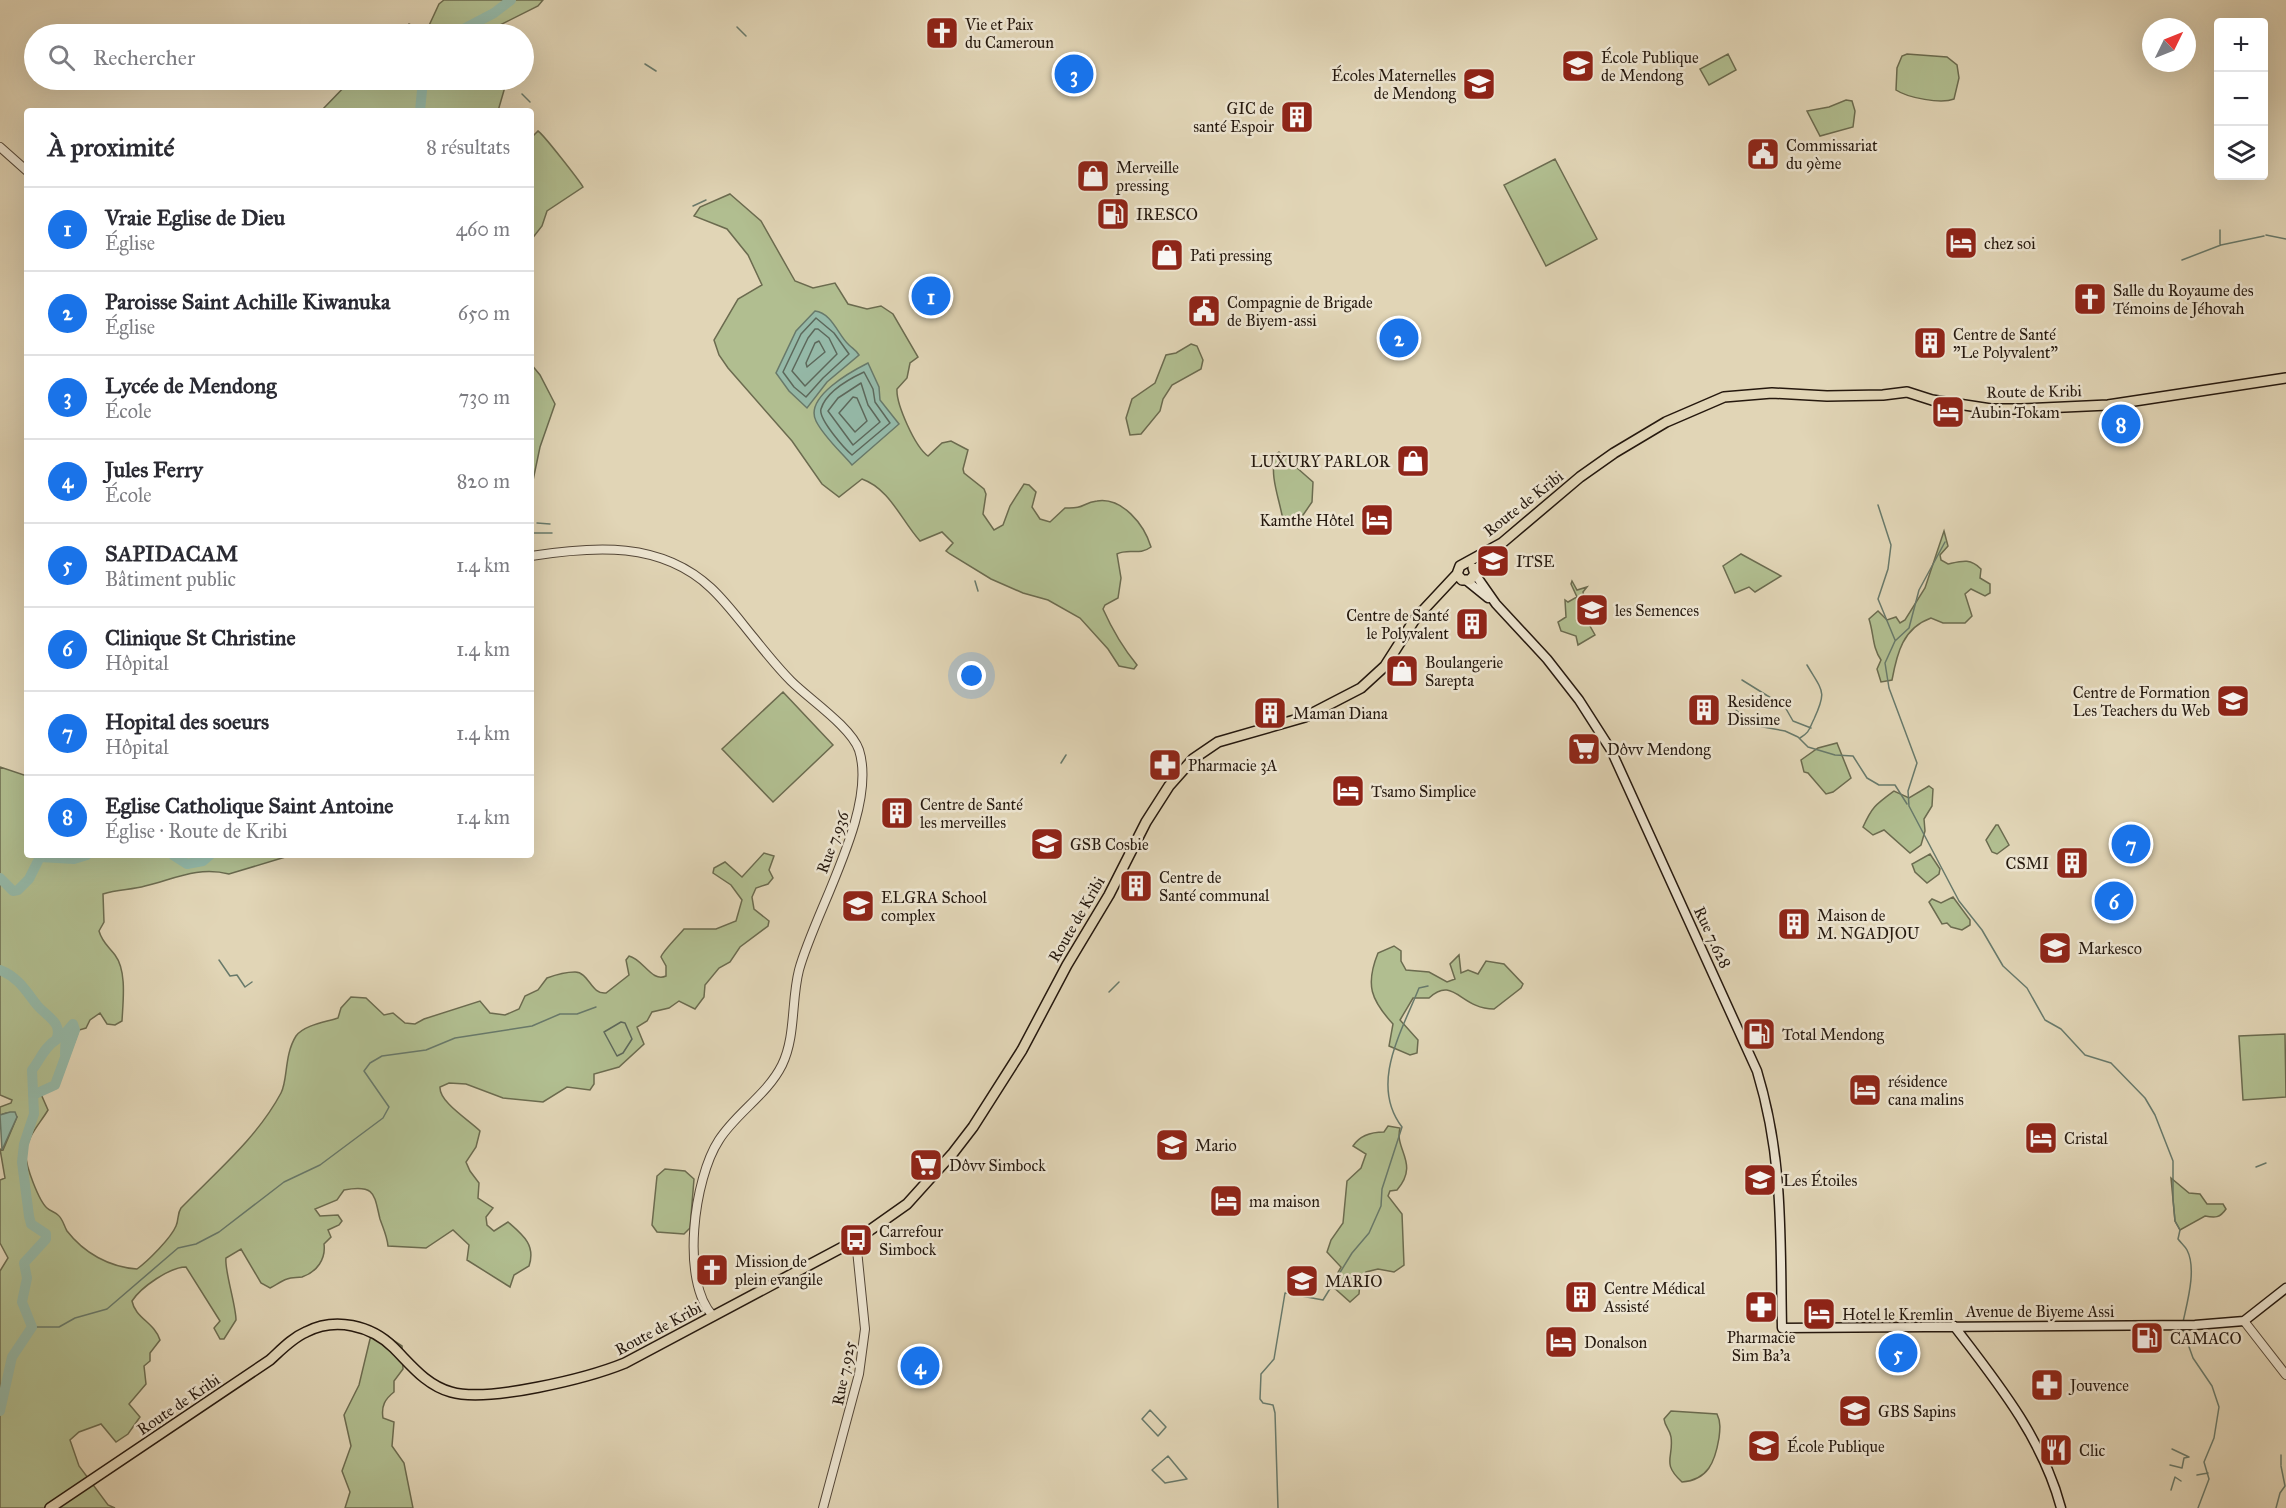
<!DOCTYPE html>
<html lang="fr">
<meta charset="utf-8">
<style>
:root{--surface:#fff;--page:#f7f7f7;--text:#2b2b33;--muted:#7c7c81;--line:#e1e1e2;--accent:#1a73e8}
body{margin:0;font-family:"IM FELL Great Primer",serif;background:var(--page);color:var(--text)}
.controls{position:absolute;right:18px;top:18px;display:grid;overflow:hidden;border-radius:6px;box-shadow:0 6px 24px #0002}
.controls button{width:54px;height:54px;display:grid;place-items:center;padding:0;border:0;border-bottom:2px solid var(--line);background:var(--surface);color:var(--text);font:30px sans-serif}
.compass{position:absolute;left:2142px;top:18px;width:54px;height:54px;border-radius:50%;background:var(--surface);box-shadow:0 6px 24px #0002;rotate:47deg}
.you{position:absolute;left:972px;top:676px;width:21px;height:21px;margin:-15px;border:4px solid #fff;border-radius:50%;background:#1a73e8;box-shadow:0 0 0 9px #1a73e833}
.badge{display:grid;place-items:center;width:39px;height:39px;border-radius:50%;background:var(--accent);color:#fff;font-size:20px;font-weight:700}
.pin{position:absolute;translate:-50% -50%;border:3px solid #fff;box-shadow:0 2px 6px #0006}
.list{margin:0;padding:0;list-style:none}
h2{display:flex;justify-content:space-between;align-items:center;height:78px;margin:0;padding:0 24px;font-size:26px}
h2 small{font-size:20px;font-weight:400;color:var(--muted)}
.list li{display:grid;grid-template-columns:39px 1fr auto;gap:18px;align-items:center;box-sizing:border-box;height:84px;padding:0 24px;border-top:2px solid var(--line)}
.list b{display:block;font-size:22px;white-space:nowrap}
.list p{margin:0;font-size:20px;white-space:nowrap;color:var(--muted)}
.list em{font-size:20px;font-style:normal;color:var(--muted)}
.icon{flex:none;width:33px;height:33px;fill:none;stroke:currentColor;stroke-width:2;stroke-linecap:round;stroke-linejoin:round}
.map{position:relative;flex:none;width:2286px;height:1508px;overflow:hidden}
.search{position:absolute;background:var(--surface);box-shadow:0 6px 24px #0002;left:24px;top:24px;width:510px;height:66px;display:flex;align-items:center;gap:15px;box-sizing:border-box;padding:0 21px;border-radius:33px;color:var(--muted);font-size:22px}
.panel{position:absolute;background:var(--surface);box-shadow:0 6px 24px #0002;left:24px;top:108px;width:510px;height:750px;border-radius:6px}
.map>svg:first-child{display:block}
</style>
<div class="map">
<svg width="2286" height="1508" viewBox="0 0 2286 1508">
<rect width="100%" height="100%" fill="#e1d5b6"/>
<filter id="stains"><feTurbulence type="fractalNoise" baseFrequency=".00333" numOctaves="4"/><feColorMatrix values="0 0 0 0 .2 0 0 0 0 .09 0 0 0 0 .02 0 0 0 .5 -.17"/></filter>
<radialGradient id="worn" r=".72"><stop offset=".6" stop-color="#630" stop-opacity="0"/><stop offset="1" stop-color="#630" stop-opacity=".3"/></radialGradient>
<!-- green -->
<path fill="#b1be90" stroke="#6b6b4f" stroke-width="1.5" d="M444,0H543L538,6L492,29L486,34H403L409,24L426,32L439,4Z
M1728,54L1736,70L1709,85L1700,69Z
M1907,54L1947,57L1957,65L1959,78L1954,99C1941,104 1908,98 1896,90L1897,68L1902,56Z
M351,80H507L498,111H321Z
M1846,100L1852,101L1855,111L1853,127L1820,136L1807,111L1829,107Z
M538,131C543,134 579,180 583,187L547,211L542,226L531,240V138Z
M1555,159L1597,239L1546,266L1504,185Z
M730,194L761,221L795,281L813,288L835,283L848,304L867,309L881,306L893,314L918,357L910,363L907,378L897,389C896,404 915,447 928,456L942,443L951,441L968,450L963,469L964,473L984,489L986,494L983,514L994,530L1003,525L1010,506L1024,484L1029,485L1036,492L1032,507L1040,519L1050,522L1065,508C1085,509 1082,503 1097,501C1122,497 1144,524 1151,547C1139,556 1129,548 1117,554L1121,578L1118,598L1105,605L1103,609C1112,629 1123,648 1137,665L1134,669L1119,666L1108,649L1080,618L1048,600L1023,593L991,579L950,554L946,551L953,543L942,532L920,541C901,520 890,489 862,479L839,497L822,484L792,441L728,368L719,355L714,340L738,299L762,285L748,255L727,229L694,216L700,207Z
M1191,344L1197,346L1203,360L1201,369L1172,385L1163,399L1160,411L1141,434L1130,435L1126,418L1132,399L1155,383L1166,355L1176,353Z
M531,364L540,375L555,404L540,447L531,490Z
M1279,452L1313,482L1312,502L1301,518L1285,519L1282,515C1278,495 1270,476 1275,455Z
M1944,531L1948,546L1940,555L1941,560L1948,564C1962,561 1970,558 1981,569L1980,578L1990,584V593L1985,596L1971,589L1965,594L1972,616L1965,623H1943L1931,618C1903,628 1897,653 1892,680L1881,682L1877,669L1881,660C1872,647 1874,634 1869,619L1878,611L1887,620L1896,617L1900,623L1905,620L1925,588Z
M1741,554L1781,576L1755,592L1749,587L1735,593L1723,566Z
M1572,581L1577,590L1587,587L1583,592L1590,626L1595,635L1578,645L1576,636L1561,631L1558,622L1566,617L1565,600L1568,602L1577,597L1571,584Z
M783,692L833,745L773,802L722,749Z
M1837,743L1851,778L1833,792L1826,794L1808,773L1804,772L1801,760L1818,748Z
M0,767L27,776V855H292L229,874C198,866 174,879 145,886C131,890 118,889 103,894L104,922L99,931C102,942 108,946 115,955C127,971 123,1001 122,1021L115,1025L107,1024L100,1013L90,1020L86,1028L79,1030L59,1084L41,1094L48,1110C39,1125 27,1136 26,1154C25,1165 39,1201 47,1208C50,1211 55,1212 58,1215C63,1219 64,1226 67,1231C84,1253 109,1267 137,1269C148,1261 171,1238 176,1226C179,1219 177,1214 181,1208C216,1172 257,1138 281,1093C288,1080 284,1055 296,1036C304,1025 326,1022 338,1018L341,1008L351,997L366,998L384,1015L393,1013L405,1023L415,1024L424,1019L480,1001L490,1013L505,1015L519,1009L525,996L538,990L547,978C555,975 568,972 575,972C589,972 591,995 606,993L629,975L626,960L629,956C643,959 652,983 666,976V966L661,957C662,952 680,934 684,929H716L736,921L742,900L731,885L713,873L714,868L725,862L742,877L764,853L774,856L769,870L773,878L768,884L756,888L752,897L754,909L769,921L768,926L740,947L730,962L719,968L705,985L704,997L695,1009L679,1001L669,1008L652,1012L647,1021L637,1027L644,1044L619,1067L594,1074V1084L590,1090L567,1087L543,1102L503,1098L466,1084L449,1083L440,1087C439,1102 469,1120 480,1131L476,1147L466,1162L470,1171L479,1183L478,1198L493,1208L486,1217L487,1225L494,1231L508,1222C523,1235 536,1245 529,1266L514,1275L510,1287L467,1260L469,1245L453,1230L426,1248L388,1246C387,1236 383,1228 380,1219C374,1195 376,1184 344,1190L337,1200L315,1209L320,1216L338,1215L342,1221L339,1225L328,1230L331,1237L324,1244C326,1259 317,1272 302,1277C297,1278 292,1277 287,1279C281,1281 276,1285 270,1288L261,1283L241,1249L226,1258C224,1269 236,1305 236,1320L224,1339H220L214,1328L220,1321L186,1267C170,1267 141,1287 132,1301C135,1318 155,1323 160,1340L150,1353V1361L144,1366L146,1384L129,1404L140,1417L128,1434L116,1442L101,1424L79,1432L70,1440L79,1466L108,1505L115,1508H0V1271L8,1258L0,1243V1180L5,1178L0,1149L3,1150L17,1117L6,1113L0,1115V1107L11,1103L12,1100L0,1095Z
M1929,786L1933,789L1932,806L1924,819L1925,831L1921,845L1910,853L1884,830L1873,835L1863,827C1872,807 1875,805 1894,791L1909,798Z
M1996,825H1998L2009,845L1997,854L1992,852L1986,840Z
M1930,854L1940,869L1939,874L1927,883L1915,872L1912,864Z
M1953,897L1970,920V925L1962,930L1951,927L1947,923L1942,924L1929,902L1932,899L1941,903Z
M1394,946L1401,951V961L1406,970L1429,972L1447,982L1455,979L1450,964L1459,955L1461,973L1468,970L1478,974L1486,961L1504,964L1523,984L1521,988L1494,1009C1460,1009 1454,975 1429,998H1413L1400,1020L1418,1040L1417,1053L1410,1055L1389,1046L1393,1024C1371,1000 1365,985 1378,953Z
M2285,1034L2286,1097L2243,1100L2239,1036Z
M1388,1126L1400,1128C1394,1150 1420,1163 1397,1190L1390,1191L1388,1196L1402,1214L1404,1265L1394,1272L1378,1269L1366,1272L1360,1282L1359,1294L1350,1302L1331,1285L1341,1267L1327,1252L1331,1240L1343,1223L1347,1181L1361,1168L1366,1154L1353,1146C1360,1135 1371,1132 1384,1132Z
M665,1169L685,1171L694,1179L690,1228L684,1234L657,1232L652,1225L657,1176Z
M2171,1178L2189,1193L2200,1194L2207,1204H2223L2226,1209C2220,1218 2215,1218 2205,1216L2180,1230L2175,1221Z
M376,1329L402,1346L403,1369L394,1381V1392C385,1399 381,1406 383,1418L394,1422L392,1446L404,1463L413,1508H345L350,1492L342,1471L351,1446L344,1415L359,1385L370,1339Z
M1671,1411L1717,1414C1721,1422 1720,1430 1719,1438C1715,1462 1708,1480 1682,1482C1661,1463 1674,1458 1671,1437C1670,1430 1665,1427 1664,1419Z"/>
<!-- water -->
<path fill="#95b9a8" stroke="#68796a" stroke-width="1.5" d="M815,311C832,313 838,335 849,345C853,349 856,350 859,355L827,382L807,408L789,391L776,373L796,331Z
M868,363L879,387L880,400L899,424L852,465C841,452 824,437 816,421C804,397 852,371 868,363Z
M10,1112H15L17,1117L2,1150L0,1115Z"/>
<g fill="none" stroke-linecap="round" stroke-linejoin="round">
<!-- shore -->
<path stroke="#5d685b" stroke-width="1.5" d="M816,318L834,333L849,354L823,378L806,397L794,387L783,372L801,334Z
M815,329H818L829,338L837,354L805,386L792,371L808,338Z
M819,341L825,352L807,367L806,363L815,343Z
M864,372L873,389L875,402L890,423L852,455C845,449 818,419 821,409C826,392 849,379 864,372Z
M861,383L868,405L880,422L853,445L828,411L838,398Z
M853,397L857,398L867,421L855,432L839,413Z
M621,1022L625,1023L632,1039L623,1053L617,1056L604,1032Z"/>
<!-- stream -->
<path stroke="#68796a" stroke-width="1.5" d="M737,27L746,36
M645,64L656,71
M522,94L530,102
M693,206L706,200
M2220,230V244
M2266,235L2286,239
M2182,260L2221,245L2264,236
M1878,505L1891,545L1888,569L1878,599L1895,640
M537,523L550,524
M532,533H552
M1945,542L1919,590L1909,628L1895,641L1885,663L1889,688L1917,763L1908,791L1909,806L1959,901L1982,930L2003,966L2027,988L2045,1020L2061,1029L2085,1055L2111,1063L2145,1098L2155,1115L2173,1161V1199L2175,1221L2180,1230L2178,1239C2181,1243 2185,1246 2187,1250C2197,1269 2187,1303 2183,1322
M975,581L978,591
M1742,680L1771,698L1781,700L1793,721L1811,728
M1736,710L1752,725L1785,731L1798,737L1808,747L1835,755L1853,756L1867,778L1879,785H1895L1907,804
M1800,738C1810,732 1809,729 1814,719C1827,691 1823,692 1807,665
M1061,763L1066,755
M219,960L230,976L237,975L245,987L252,982
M1109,992L1119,982
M2256,1167L2266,1163
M32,1327H59L75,1318L107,1309L178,1248L196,1244L219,1232L284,1182L320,1165L383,1118L389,1107L364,1071L370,1063L382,1056L426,1050L455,1038L532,1026L560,1014H577L596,1007
M2183,1330L2193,1358L2212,1386L2219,1407L2214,1438L2204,1462L2209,1479L2198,1508
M1150,1410L1166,1427L1158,1436L1142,1419Z
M1168,1456L1187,1479L1165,1483L1152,1470Z
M2170,1465L2182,1468L2184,1458L2189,1457L2172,1449
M2281,1465V1455
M2197,1475L2208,1473
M2171,1490L2175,1477L2181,1481
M1278,1508L1275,1413L1273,1405L1263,1403L1260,1399L1261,1374L1274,1359L1285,1293L1323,1300L1352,1253L1369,1233L1381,1206L1382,1189L1402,1127C1369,1084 1402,1031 1419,988L1428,986
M2276,1508L2280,1493L2285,1486L2281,1466"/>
<!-- river -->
<path stroke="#95b9a8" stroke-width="10" d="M454,34L494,13L511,0
M420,111L423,80
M173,855L187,864L203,861L210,855
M0,878L13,891L18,890L29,879L40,857L74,859L87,855
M0,970C18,977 26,991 37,1005C46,1016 64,1023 56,1040C45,1046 40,1060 32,1070L34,1114L24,1144L22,1162L29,1216L31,1224L46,1234V1239L24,1263L27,1278L22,1302L32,1327L12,1357L0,1411
M33,1095L55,1085L75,1030L73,1024L66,1032L65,1054"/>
<defs>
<path id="tertiary" d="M0,147L27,171
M531,556C594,546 661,541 711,588C727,603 740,621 754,638C766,653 778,668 791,681C809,699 851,727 859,750C878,809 815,911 799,970C791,1001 796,1036 782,1065C767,1095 736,1113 719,1140C694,1178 680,1281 713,1316
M2244,1321L2286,1375
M823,1508L859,1374L865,1329L856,1240"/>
<path id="secondary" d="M1475,574L1496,604L1547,659L1579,700L1611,750L1757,1071C1784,1160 1780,1236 1782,1328L2195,1325L2244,1321L2286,1288
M1467,581L1488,598
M1954,1326C1997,1382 2043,1439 2061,1508"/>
<path id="primary" d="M1475,571L1500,545
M1457,574L1462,580H1470L1475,574L1473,568
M50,1508L270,1360C281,1350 292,1338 306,1332C335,1317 371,1325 394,1348C411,1365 426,1385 451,1392C488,1403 588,1378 625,1363L856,1240L907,1204L953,1153L973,1127L1022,1050L1067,965L1109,895L1146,822L1169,786L1193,759L1218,742L1305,717L1361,688L1385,666L1415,619L1457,574L1460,566L1502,543L1580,477L1614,453L1666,422L1724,397L1772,393L1827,396L1883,395L1907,392L1932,400L1991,409H2021L2108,405L2286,378"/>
</defs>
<!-- tertiary casing -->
<use href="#tertiary" stroke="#544738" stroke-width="10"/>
<!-- secondary casing -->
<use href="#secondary" stroke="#25180e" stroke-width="11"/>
<!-- primary casing -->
<use href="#primary" stroke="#25180e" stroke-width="12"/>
<!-- tertiary -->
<use href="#tertiary" stroke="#ece4d0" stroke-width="8"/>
<!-- secondary -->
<use href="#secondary" stroke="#ece4d0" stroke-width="8"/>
<!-- primary -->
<use href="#primary" stroke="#e1d5b6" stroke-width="9"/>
</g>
<!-- icons -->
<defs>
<symbol id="church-square" viewBox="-11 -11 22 22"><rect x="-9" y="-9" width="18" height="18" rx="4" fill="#8f2418" stroke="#ece4d0"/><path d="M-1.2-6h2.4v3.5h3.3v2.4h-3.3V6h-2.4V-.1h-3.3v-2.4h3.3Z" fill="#fff"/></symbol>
<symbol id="school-square" viewBox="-11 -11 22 22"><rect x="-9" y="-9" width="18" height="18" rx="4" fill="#8f2418" stroke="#ece4d0"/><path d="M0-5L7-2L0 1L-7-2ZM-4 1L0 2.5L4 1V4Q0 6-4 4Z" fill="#fff"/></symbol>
<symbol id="building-square" viewBox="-11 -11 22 22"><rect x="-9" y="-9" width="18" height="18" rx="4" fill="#8f2418" stroke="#ece4d0"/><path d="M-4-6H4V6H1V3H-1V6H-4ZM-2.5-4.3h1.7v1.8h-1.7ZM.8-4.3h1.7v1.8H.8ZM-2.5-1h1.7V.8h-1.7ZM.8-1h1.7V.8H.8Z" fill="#fff"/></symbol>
<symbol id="civic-square" viewBox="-11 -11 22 22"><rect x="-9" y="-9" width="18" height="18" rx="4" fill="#8f2418" stroke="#ece4d0"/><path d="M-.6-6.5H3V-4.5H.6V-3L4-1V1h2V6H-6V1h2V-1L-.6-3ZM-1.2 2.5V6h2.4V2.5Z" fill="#fff"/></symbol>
<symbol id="shop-square" viewBox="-11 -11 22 22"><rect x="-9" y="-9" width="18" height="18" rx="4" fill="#8f2418" stroke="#ece4d0"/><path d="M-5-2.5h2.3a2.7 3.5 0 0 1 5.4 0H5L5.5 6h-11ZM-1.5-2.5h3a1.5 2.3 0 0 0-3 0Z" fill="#fff"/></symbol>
<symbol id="fuel-square" viewBox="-11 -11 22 22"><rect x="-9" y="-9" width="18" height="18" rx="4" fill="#8f2418" stroke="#ece4d0"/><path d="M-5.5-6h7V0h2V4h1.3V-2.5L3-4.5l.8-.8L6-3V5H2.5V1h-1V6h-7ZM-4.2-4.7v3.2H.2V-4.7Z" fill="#fff"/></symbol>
<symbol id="hotel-square" viewBox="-11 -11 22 22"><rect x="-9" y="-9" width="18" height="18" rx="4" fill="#8f2418" stroke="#ece4d0"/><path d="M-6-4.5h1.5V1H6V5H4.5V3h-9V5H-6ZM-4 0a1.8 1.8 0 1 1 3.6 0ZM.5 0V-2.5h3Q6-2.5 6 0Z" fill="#fff"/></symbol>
<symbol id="university-square" viewBox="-11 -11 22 22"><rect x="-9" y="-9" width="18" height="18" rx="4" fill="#8f2418" stroke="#ece4d0"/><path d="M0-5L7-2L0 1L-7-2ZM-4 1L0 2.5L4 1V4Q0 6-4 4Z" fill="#fff"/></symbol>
<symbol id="supermarket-square" viewBox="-11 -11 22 22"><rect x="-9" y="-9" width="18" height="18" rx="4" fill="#8f2418" stroke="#ece4d0"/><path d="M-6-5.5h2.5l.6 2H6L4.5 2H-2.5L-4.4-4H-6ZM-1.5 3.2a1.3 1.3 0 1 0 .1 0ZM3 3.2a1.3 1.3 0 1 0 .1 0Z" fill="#fff"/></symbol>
<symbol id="pharmacy-square" viewBox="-11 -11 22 22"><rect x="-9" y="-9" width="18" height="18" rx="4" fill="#8f2418" stroke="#ece4d0"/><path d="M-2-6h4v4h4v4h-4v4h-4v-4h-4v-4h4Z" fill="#fff"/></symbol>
<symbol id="bus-square" viewBox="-11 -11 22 22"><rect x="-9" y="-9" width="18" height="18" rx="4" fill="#8f2418" stroke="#ece4d0"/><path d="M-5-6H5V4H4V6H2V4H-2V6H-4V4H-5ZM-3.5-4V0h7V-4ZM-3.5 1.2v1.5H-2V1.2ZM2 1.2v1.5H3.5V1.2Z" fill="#fff"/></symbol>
<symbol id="restaurant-square" viewBox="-11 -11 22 22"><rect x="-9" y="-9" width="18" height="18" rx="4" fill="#8f2418" stroke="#ece4d0"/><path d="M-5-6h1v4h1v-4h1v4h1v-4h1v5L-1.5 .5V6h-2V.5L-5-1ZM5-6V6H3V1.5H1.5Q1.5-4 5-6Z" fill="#fff"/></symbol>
</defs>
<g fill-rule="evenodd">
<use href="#church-square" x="923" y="14" width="38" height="38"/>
<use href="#school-square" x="1559" y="47" width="38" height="38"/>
<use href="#school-square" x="1460" y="65" width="38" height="38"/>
<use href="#building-square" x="1278" y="98" width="38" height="38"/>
<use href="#civic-square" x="1744" y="135" width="38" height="38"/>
<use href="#shop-square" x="1074" y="157" width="38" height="38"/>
<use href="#fuel-square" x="1094" y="195" width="38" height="38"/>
<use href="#hotel-square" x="1942" y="224" width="38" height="38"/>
<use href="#shop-square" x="1148" y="236" width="38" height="38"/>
<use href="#church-square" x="2071" y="280" width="38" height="38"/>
<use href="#civic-square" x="1185" y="292" width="38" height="38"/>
<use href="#building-square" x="1911" y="324" width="38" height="38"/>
<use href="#hotel-square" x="1929" y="393" width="38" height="38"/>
<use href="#shop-square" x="1394" y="442" width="38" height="38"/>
<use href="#hotel-square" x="1358" y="501" width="38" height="38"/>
<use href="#school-square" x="1474" y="542" width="38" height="38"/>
<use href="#school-square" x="1573" y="591" width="38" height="38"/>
<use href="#building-square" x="1453" y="605" width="38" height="38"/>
<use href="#shop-square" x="1383" y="652" width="38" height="38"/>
<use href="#university-square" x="2214" y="682" width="38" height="38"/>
<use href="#building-square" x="1685" y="691" width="38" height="38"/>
<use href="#building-square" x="1251" y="694" width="38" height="38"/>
<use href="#supermarket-square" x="1565" y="730" width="38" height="38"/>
<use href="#pharmacy-square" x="1146" y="746" width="38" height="38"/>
<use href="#hotel-square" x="1329" y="772" width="38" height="38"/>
<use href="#building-square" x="878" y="794" width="38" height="38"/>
<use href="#school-square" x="1028" y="825" width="38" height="38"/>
<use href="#building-square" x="2053" y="844" width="38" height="38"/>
<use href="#building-square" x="1117" y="867" width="38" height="38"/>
<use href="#school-square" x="839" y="887" width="38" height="38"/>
<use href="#building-square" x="1775" y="905" width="38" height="38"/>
<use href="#school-square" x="2036" y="929" width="38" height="38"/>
<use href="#fuel-square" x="1740" y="1015" width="38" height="38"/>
<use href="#hotel-square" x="1846" y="1071" width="38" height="38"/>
<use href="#hotel-square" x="2022" y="1119" width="38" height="38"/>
<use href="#school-square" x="1153" y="1126" width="38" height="38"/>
<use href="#supermarket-square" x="907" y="1146" width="38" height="38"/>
<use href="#school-square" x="1741" y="1161" width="38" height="38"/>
<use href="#hotel-square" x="1207" y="1182" width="38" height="38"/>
<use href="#bus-square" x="837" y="1221" width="38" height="38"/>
<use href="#church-square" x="693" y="1251" width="38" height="38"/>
<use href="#school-square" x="1283" y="1262" width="38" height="38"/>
<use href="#building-square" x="1562" y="1278" width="38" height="38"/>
<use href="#pharmacy-square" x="1742" y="1288" width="38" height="38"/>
<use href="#hotel-square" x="1800" y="1295" width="38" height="38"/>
<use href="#fuel-square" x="2128" y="1319" width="38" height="38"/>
<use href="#hotel-square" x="1542" y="1323" width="38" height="38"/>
<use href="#pharmacy-square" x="2028" y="1366" width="38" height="38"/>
<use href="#school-square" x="1836" y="1392" width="38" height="38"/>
<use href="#school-square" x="1745" y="1427" width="38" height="38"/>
<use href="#restaurant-square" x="2037" y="1431" width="38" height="38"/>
</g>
<g text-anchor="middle" stroke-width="5" stroke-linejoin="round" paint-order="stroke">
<!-- poi labels -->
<g font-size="16" fill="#25180e" stroke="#ece4d0" text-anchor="start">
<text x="965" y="30">Vie et Paix<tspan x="965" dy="18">du Cameroun</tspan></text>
<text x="1601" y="63">École Publique<tspan x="1601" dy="18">de Mendong</tspan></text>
<text x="1456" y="81" text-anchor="end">Écoles Maternelles<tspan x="1456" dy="18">de Mendong</tspan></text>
<text x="1274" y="114" text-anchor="end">GIC de<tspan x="1274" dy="18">santé Espoir</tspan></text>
<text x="1786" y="151">Commissariat<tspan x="1786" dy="18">du 9ème</tspan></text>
<text x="1116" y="173">Merveille<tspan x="1116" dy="18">pressing</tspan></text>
<text x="1136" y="220">IRESCO</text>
<text x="1984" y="249">chez soi</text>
<text x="1190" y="261">Pati pressing</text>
<text x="2113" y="296">Salle du Royaume des<tspan x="2113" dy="18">Témoins de Jéhovah</tspan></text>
<text x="1227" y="308">Compagnie de Brigade<tspan x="1227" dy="18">de Biyem-assi</tspan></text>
<text x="1953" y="340">Centre de Santé<tspan x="1953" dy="18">"Le Polyvalent"</tspan></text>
<text x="1971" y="418">Aubin Tokam</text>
<text x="1390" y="467" text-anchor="end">LUXURY PARLOR</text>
<text x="1354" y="526" text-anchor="end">Kamthe Hôtel</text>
<text x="1516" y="567">ITSE</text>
<text x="1615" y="616">les Semences</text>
<text x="1449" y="621" text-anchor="end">Centre de Santé<tspan x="1449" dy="18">le Polyvalent</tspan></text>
<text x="1425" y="668">Boulangerie<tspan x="1425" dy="18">Sarepta</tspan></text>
<text x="2210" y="698" text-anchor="end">Centre de Formation<tspan x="2210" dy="18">Les Teachers du Web</tspan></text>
<text x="1727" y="707">Residence<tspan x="1727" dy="18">Dissime</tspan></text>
<text x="1293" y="719">Maman Diana</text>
<text x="1607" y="755">Dôvv Mendong</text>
<text x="1188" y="771">Pharmacie 3A</text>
<text x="1371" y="797">Tsamo Simplice</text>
<text x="920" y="810">Centre de Santé<tspan x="920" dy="18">les merveilles</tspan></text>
<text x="1070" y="850">GSB Cosbie</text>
<text x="2049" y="869" text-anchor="end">CSMI</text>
<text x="1159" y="883">Centre de<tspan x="1159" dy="18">Santé communal</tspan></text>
<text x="881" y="903">ELGRA School<tspan x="881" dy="18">complex</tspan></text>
<text x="1817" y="921">Maison de<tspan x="1817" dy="18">M. NGADJOU</tspan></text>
<text x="2078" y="954">Markesco</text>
<text x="1782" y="1040">Total Mendong</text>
<text x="1888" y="1087">résidence<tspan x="1888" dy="18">cana malins</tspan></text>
<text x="2064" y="1144">Cristal</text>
<text x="1195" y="1151">Mario</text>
<text x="949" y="1171">Dôvv Simbock</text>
<text x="1783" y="1186">Les Étoiles</text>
<text x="1249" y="1207">ma maison</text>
<text x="879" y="1237">Carrefour<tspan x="879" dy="18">Simbock</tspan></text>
<text x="735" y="1267">Mission de<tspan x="735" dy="18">plein evangile</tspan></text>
<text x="1325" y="1287">MARIO</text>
<text x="1604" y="1294">Centre Médical<tspan x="1604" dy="18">Assisté</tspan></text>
<text x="1842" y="1320">Hotel le Kremlin</text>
<text x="1761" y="1343" text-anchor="middle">Pharmacie<tspan x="1761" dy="18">Sim Ba'a</tspan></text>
<text x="2170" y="1344">CAMACO</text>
<text x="1584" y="1348">Donalson</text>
<text x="2070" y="1391">Jouvence</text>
<text x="1878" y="1417">GBS Sapins</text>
<text x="1787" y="1452">École Publique</text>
<text x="2079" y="1456">Clic</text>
</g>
<!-- street labels -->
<g font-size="16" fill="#25180e" stroke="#ece4d0">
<text transform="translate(2034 391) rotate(-1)" y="6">Route de Kribi</text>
<text transform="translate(1523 503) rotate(-38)" y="6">Route de Kribi</text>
<text transform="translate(832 842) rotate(-70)" y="6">Rue 7.936</text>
<text transform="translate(1076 919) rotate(-60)" y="6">Route de Kribi</text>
<text transform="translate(1713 937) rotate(65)" y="6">Rue 7.628</text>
<text x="2040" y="1317">Avenue de Biyeme Assi</text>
<text transform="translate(658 1328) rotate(-28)" y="6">Route de Kribi</text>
<text transform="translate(843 1373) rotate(-79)" y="6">Rue 7.925</text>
<text transform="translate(178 1404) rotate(-34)" y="6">Route de Kribi</text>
</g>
</g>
<rect width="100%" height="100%" filter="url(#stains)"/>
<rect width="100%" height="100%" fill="url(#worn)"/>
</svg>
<div class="controls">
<button>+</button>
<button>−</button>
<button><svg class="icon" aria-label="layers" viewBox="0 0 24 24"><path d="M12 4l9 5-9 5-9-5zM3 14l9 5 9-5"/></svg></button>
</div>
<svg class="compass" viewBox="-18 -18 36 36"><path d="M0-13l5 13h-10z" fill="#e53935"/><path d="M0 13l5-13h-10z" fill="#7c7c81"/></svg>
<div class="you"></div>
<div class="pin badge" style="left:931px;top:296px">1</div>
<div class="pin badge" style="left:1399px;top:338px">2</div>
<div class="pin badge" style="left:1074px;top:74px">3</div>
<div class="pin badge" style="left:920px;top:1366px">4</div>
<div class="pin badge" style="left:1898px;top:1353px">5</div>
<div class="pin badge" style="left:2114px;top:901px">6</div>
<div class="pin badge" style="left:2131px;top:844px">7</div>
<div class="pin badge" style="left:2121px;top:424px">8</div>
<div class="search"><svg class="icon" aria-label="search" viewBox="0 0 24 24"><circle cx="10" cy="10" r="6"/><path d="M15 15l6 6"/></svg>Rechercher</div>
<section class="panel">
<h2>À proximité<small>8 résultats</small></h2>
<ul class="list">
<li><span class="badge">1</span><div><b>Vraie Eglise de Dieu</b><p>Église</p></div><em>460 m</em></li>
<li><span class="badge">2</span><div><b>Paroisse Saint Achille Kiwanuka</b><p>Église</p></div><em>650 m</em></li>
<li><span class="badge">3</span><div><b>Lycée de Mendong</b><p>École</p></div><em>730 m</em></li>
<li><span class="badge">4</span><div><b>Jules Ferry</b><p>École</p></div><em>820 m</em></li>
<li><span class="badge">5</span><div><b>SAPIDACAM</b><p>Bâtiment public</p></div><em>1.4 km</em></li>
<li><span class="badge">6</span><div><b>Clinique St Christine</b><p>Hôpital</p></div><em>1.4 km</em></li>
<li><span class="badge">7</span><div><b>Hopital des soeurs</b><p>Hôpital</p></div><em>1.4 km</em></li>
<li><span class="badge">8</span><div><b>Eglise Catholique Saint Antoine</b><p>Église · Route de Kribi</p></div><em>1.4 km</em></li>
</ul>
</section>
</div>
